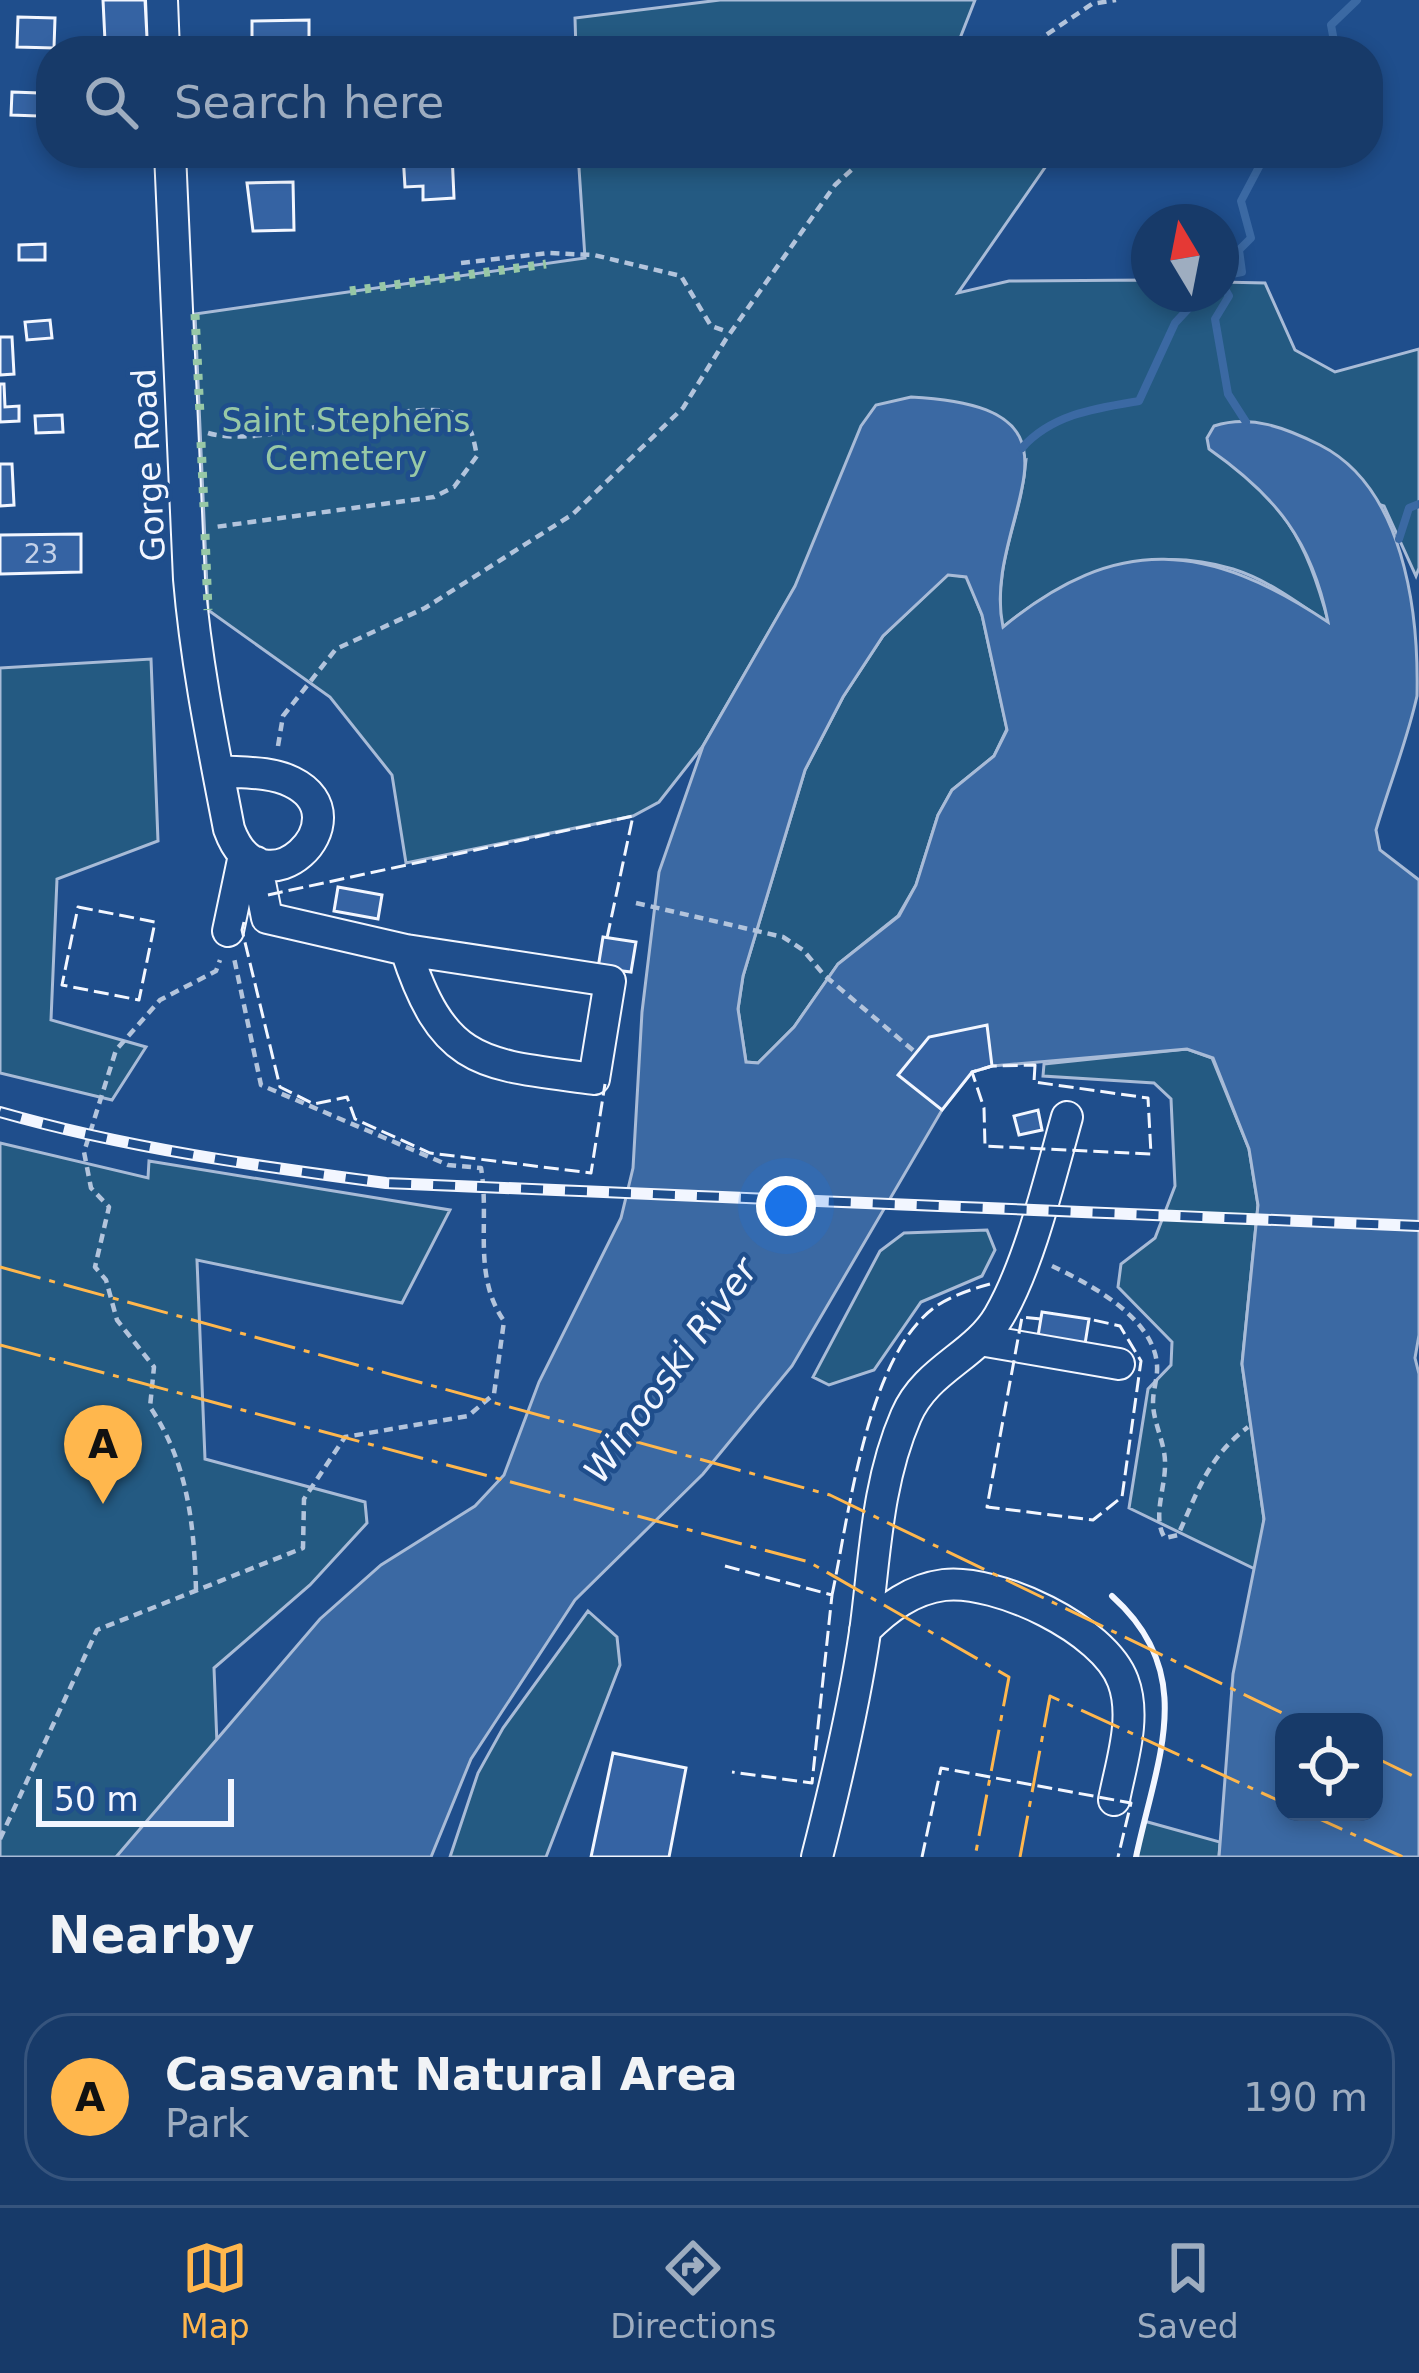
<!DOCTYPE html>
<style>
:root{--surface:#173a69;--page:#244571;--text:#f1f3f6;--muted:#9eadc0;--line:#36547d;--accent:#ffb74d}
body{margin:0;font-family:"DejaVu Sans",sans-serif;background:var(--page);color:var(--text)}
.controls{position:absolute;right:36px;bottom:36px;display:grid;overflow:hidden;border-radius:24px;box-shadow:0 6px 18px #0003}
.controls button{width:108px;height:108px;display:grid;place-items:center;padding:0;border:0;border-bottom:3px solid var(--line);background:var(--surface);color:var(--text);font:60px sans-serif}
.compass{position:absolute;left:1131px;top:204px;width:108px;height:108px;border-radius:50%;background:var(--surface);box-shadow:0 6px 18px #0003;rotate:350deg}
.scale{position:absolute;left:36px;bottom:30px;width:198px;box-sizing:border-box;padding-left:12px;border:6px solid #f2f6ff;border-top:0;font-size:33px;line-height:42px;white-space:nowrap;color:#f2f6ff;-webkit-text-stroke:9px #1f4e8c;paint-order:stroke}
.you{position:absolute;left:786px;top:1206px;width:42px;height:42px;margin:-30px;border:9px solid #fff;border-radius:50%;background:#1a73e8;box-shadow:0 0 0 18px #1a73e833}
.badge{display:grid;place-items:center;width:78px;height:78px;border-radius:50%;background:var(--accent);color:#111;font-size:39px;font-weight:700}
.pin{position:absolute;translate:-50% -99px;filter:drop-shadow(0 3px 6px #0008)}
.pin::after{content:'';position:absolute;top:63px;width:42px;height:36px;background:inherit;clip-path:polygon(0 0,100% 0,50% 100%)}
.list{margin:0;padding:0;list-style:none}
h2{display:flex;justify-content:space-between;align-items:center;height:156px;margin:0;padding:0 48px;font-size:51px}
h2 small{font-size:39px;font-weight:400;color:var(--muted)}
.list li{display:grid;grid-template-columns:78px 1fr auto;gap:36px;align-items:center;box-sizing:border-box;height:168px;margin:0 24px 24px;padding:0 24px;border:3px solid var(--line);border-radius:48px}
.list b{display:block;font-size:45px;white-space:nowrap}
.list p{margin:0;font-size:39px;white-space:nowrap;color:var(--muted)}
.list em{font-size:39px;font-style:normal;color:var(--muted)}
.icon{flex:none;width:66px;height:66px;fill:none;stroke:currentColor;stroke-width:2;stroke-linecap:round;stroke-linejoin:round}
.map{position:relative;flex:none;width:1419px;height:1857px;overflow:hidden}
.search{position:absolute;background:var(--surface);box-shadow:0 6px 18px #0003;left:36px;right:36px;top:36px;height:132px;display:flex;align-items:center;gap:30px;box-sizing:border-box;padding:0 42px;border-radius:48px;color:var(--muted);font-size:45px}
.sheet{height:348px;background:var(--surface)}
nav{display:flex;justify-content:space-around;align-items:center;box-sizing:border-box;height:168px;border-top:3px solid var(--line);background:var(--surface);font-size:33px;color:var(--muted)}
nav a{display:grid;justify-items:center;gap:6px}
nav .on{color:var(--accent)}
.map>svg:first-child{display:block}
</style>
<div class="map">
<svg width="1419" height="1857" viewBox="0 0 1419 1857">
<rect width="100%" height="100%" fill="#1f4e8c"/>
<!-- green -->
<path fill="#245a82" stroke="#a8bbd7" stroke-width="3" d="M720,0H975L955,51H576L575,18Z
M578,153H1055L958,293L1009,281L1149,280V294H1221V282L1265,283L1295,350L1335,372L1419,349V568L1416,576L1384,506L1209,448C1284,502 1305,536 1329,624C1299,603 1268,580 1233,569C1148,543 1068,573 1002,628C993,560 1021,523 1026,460L814,545L795,587L703,746L659,802L633,816L406,863L392,775L330,697L208,610L195,314L585,258Z
M948,574L967,577L982,615L1007,729L994,756L952,790L938,815L916,885L898,916L838,964L794,1027L758,1063L746,1062L738,1009L743,976L805,770L843,697L883,636Z
M151,659L158,841L57,879L51,1020L146,1047L112,1100L0,1073V668Z
M1187,1049L1212,1058L1249,1149L1258,1205L1242,1364L1264,1519L1257,1570L1129,1508L1148,1389L1171,1365L1172,1342L1118,1287L1121,1264L1155,1238L1175,1186L1171,1099L1154,1083L1043,1076L1044,1064Z
M0,1143L148,1178L149,1161L450,1210L402,1303L197,1260L205,1459L365,1502L367,1523L310,1585L214,1668L220,1820L205,1857H0Z
M987,1230L995,1250L982,1276L921,1302L874,1370L829,1385L813,1377L880,1251L904,1233Z
M588,1611L617,1637L620,1665L546,1857H450L478,1773L503,1728Z
M1144,1821L1220,1842L1219,1857H1136Z"/>
<!-- water -->
<path fill="#3b69a3" stroke="#a8bbd7" stroke-width="3" fill-rule="evenodd" d="M911,397C1113,407 980,519 1003,627C1118,532 1209,543 1328,622C1312,541 1276,496 1209,449L1207,438L1214,426C1251,414 1286,428 1320,445C1403,487 1419,609 1417,696C1407,741 1389,786 1376,830L1380,850L1419,880V1335L1415,1358L1419,1374V1857H1219L1233,1674L1264,1519L1242,1364L1258,1205L1249,1149L1213,1058L1187,1049L992,1066L972,1072L942,1110L792,1366L703,1474L575,1600L471,1759L431,1857H116L320,1619L381,1565L475,1506L504,1475L539,1382L621,1218L633,1168L642,1012L659,872L703,746L795,586L861,426L876,405ZM948,575L966,577L982,615L1007,730L994,756L952,790L938,815L916,885L899,916L838,964L794,1027L758,1063L746,1062L738,1009L743,976L805,770L843,697L883,636ZM1284,1722H1374V1812H1284Z"/>
<g fill="none" stroke-linecap="round" stroke-linejoin="round">
<!-- stream -->
<path stroke="#3b69a3" stroke-width="8" d="M1328,51L1334,41L1331,25L1357,0
M1221,276L1242,272L1239,250L1251,238L1241,201L1260,165L1275,153
M1221,282L1229,296L1215,319L1228,394L1246,422
M1022,448C1052,414 1097,408 1139,401L1175,323L1202,294
M1399,539L1409,508L1419,504"/>
</g>
<!-- building -->
<path fill="#3563a3" stroke="#f2f6ff" stroke-width="3" d="M103,0H145L147,38L105,41Z
M18,17L55,18L54,48L17,47Z
M309,20V50L252,51V21Z
M411,38L412,51H377V40Z
M12,92L39,93L38,116L11,115Z
M452,153L454,198L423,200V186L405,187L403,154Z
M293,182L294,230L253,231L247,183Z
M45,244V260H19V245Z
M50,320L52,338L27,340L25,322Z
M0,337H12L14,374L0,375Z
M0,384H4L5,407L19,406V421L0,422Z
M62,415L63,432L36,433L35,416Z
M0,464H12L14,505L0,506Z
M81,534V572L0,574V535Z
M338,887L382,895L378,919L334,911Z
M603,937L636,942L631,972L598,968Z
M987,1025L992,1066L972,1072L942,1110L898,1075L929,1037Z
M1038,1110L1042,1130L1019,1135L1014,1116Z
M1042,1312L1089,1319L1085,1344L1038,1336Z
M613,1753L686,1768L669,1857H591Z"/>
<g fill="none" stroke-linecap="round" stroke-linejoin="round">
<defs>
<path id="minor" d="M162,0L164,51
M170,153L189,579C196,663 213,746 229,829C262,920 366,818 292,782C270,771 242,773 218,771
M256,862L267,918L406,950L610,981L594,1079C484,1064 444,1068 406,950
M228,931L244,855
M980,1340L1119,1364
M865,1630C887,1608 912,1589 944,1585C997,1579 1104,1629 1123,1681C1137,1718 1121,1763 1114,1800
M817,1857C836,1783 854,1707 865,1632C875,1559 876,1485 906,1416C926,1369 975,1357 999,1316C1030,1263 1050,1177 1067,1117"/>
</defs>
<!-- minor casing -->
<use href="#minor" stroke="#f2f6ff" stroke-width="34"/>
<!-- path -->
<path stroke="#b3c4dc" stroke-width="4.5" stroke-dasharray="9 6" stroke-linecap="butt" d="M1022,51L1092,4L1116,0
M461,263L548,253L594,255L681,276L711,326L728,332
M208,433C266,451 417,393 458,415C472,423 474,442 477,456L454,487L434,497L215,527
M278,746L283,716L336,649L425,608L573,514L683,408L726,339L835,185L870,153
M636,903L783,937L803,950L824,975L915,1052
M1052,1266C1090,1284 1154,1318 1157,1365C1158,1377 1153,1390 1153,1402C1153,1424 1166,1443 1165,1466C1165,1488 1152,1519 1165,1538L1178,1535C1198,1491 1208,1457 1248,1427
M196,1590C194,1524 188,1463 150,1407L154,1367L117,1320L106,1280L95,1267L109,1207L91,1188L84,1152L116,1050L160,1000L216,971L220,960
M0,1839L97,1630L303,1548L304,1499L345,1437L468,1416L494,1394L504,1321C472,1275 490,1221 481,1168L448,1165L261,1085L234,958"/>
<!-- minor -->
<use href="#minor" stroke="#1f4e8c" stroke-width="30"/>
<defs>
<path id="rail" d="M0,1112C125,1148 257,1166 386,1183L1419,1226"/>
</defs>
<!-- rail casing -->
<use href="#rail" stroke="#f2f6ff" stroke-width="12"/>
<!-- rail -->
<use href="#rail" stroke="#1f4e8c" stroke-width="8" stroke-dasharray="22" stroke-linecap="butt"/>
<!-- hedge -->
<path stroke="#97c8a6" stroke-width="9" stroke-dasharray="6 9" stroke-linecap="butt" d="M350,291L546,264
M195,314L200,415
M201,442L204,507
M205,534L208,610"/>
<!-- fence -->
<path stroke="#f2f6ff" stroke-width="3" stroke-dasharray="15 6" stroke-linecap="butt" d="M268,895L633,816L607,938
M78,907L155,922L139,1000L62,985Z
M244,922L242,930L280,1087L314,1104L347,1097L355,1119L430,1153L591,1173L605,1084
M1035,1065L1034,1082L1148,1098L1151,1154L985,1146L984,1108L972,1072L992,1066Z
M1041,1319L1022,1317L987,1507L1093,1520L1122,1497L1141,1361L1120,1326L1089,1319
M725,1566L832,1595L812,1783L732,1772
M832,1595C849,1516 867,1352 938,1305C954,1295 972,1289 990,1284
M922,1857L941,1768L1131,1803L1118,1857"/>
<!-- wall -->
<path stroke="#f2f6ff" stroke-width="6" d="M1112,1596C1199,1674 1157,1758 1136,1857"/>
<!-- power -->
<path stroke="#ffb74d" stroke-width="3" stroke-dasharray="42 9 6 9" stroke-linecap="butt" d="M0,1267L830,1495L1301,1722
M0,1345L809,1562L1009,1677L975,1857
M1374,1757L1419,1779
M1304,1812L1403,1857
M1020,1857L1050,1696L1284,1803"/>
</g>
<g text-anchor="middle" stroke-width="9" stroke-linejoin="round" paint-order="stroke">
<!-- number labels -->
<g font-size="27" fill="#c3d1e8">
<text x="41" y="563">23</text>
</g>
<!-- park labels -->
<g font-size="33" fill="#97c8a6" stroke="#1f4e8c">
<text x="346" y="432">Saint Stephens<tspan x="346" dy="38">Cemetery</tspan></text>
</g>
<!-- street labels -->
<g font-size="33" fill="#f2f6ff" stroke="#1f4e8c">
<text transform="translate(148 465) rotate(-93)" y="12">Gorge Road</text>
</g>
<!-- water labels -->
<g font-size="36" font-style="italic" fill="#f2f6ff" stroke="#1f4e8c">
<text transform="translate(670 1370) rotate(-54)" y="13">Winooski River</text>
</g>
</g>
</svg>
<div class="controls">
<button><svg class="icon" aria-label="locate" viewBox="0 0 24 24"><circle cx="12" cy="12" r="6"/><path d="M12 2v4M12 18v4M2 12h4M18 12h4"/></svg></button>
</div>
<svg class="compass" viewBox="-18 -18 36 36"><path d="M0-13l5 13h-10z" fill="#e53935"/><path d="M0 13l5-13h-10z" fill="#9eadc0"/></svg>
<div class="scale">50 m</div>
<div class="you"></div>
<div class="pin badge" style="left:103px;top:1504px">A</div>
<div class="search"><svg class="icon" aria-label="search" viewBox="0 0 24 24"><circle cx="10" cy="10" r="6"/><path d="M15 15l6 6"/></svg>Search here</div>
</div>
<section class="sheet">
<h2>Nearby<small></small></h2>
<ul class="list">
<li><span class="badge">A</span><div><b>Casavant Natural Area</b><p>Park</p></div><em>190 m</em></li>
</ul>
</section>
<nav>
<a class="on"><svg class="icon" aria-label="map" viewBox="0 0 24 24"><path d="M3 6l6-2 6 2 6-2v14l-6 2-6-2-6 2zM9 4v14M15 6v14"/></svg>Map</a>
<a><svg class="icon" aria-label="directions" viewBox="0 0 24 24"><path d="M12 3l9 9-9 9-9-9zM9 14v-3h6M13 9l2 2-2 2"/></svg>Directions</a>
<a><svg class="icon" aria-label="saved" viewBox="0 0 24 24"><path d="M7 4h10v16l-5-4-5 4z"/></svg>Saved</a>
</nav>
